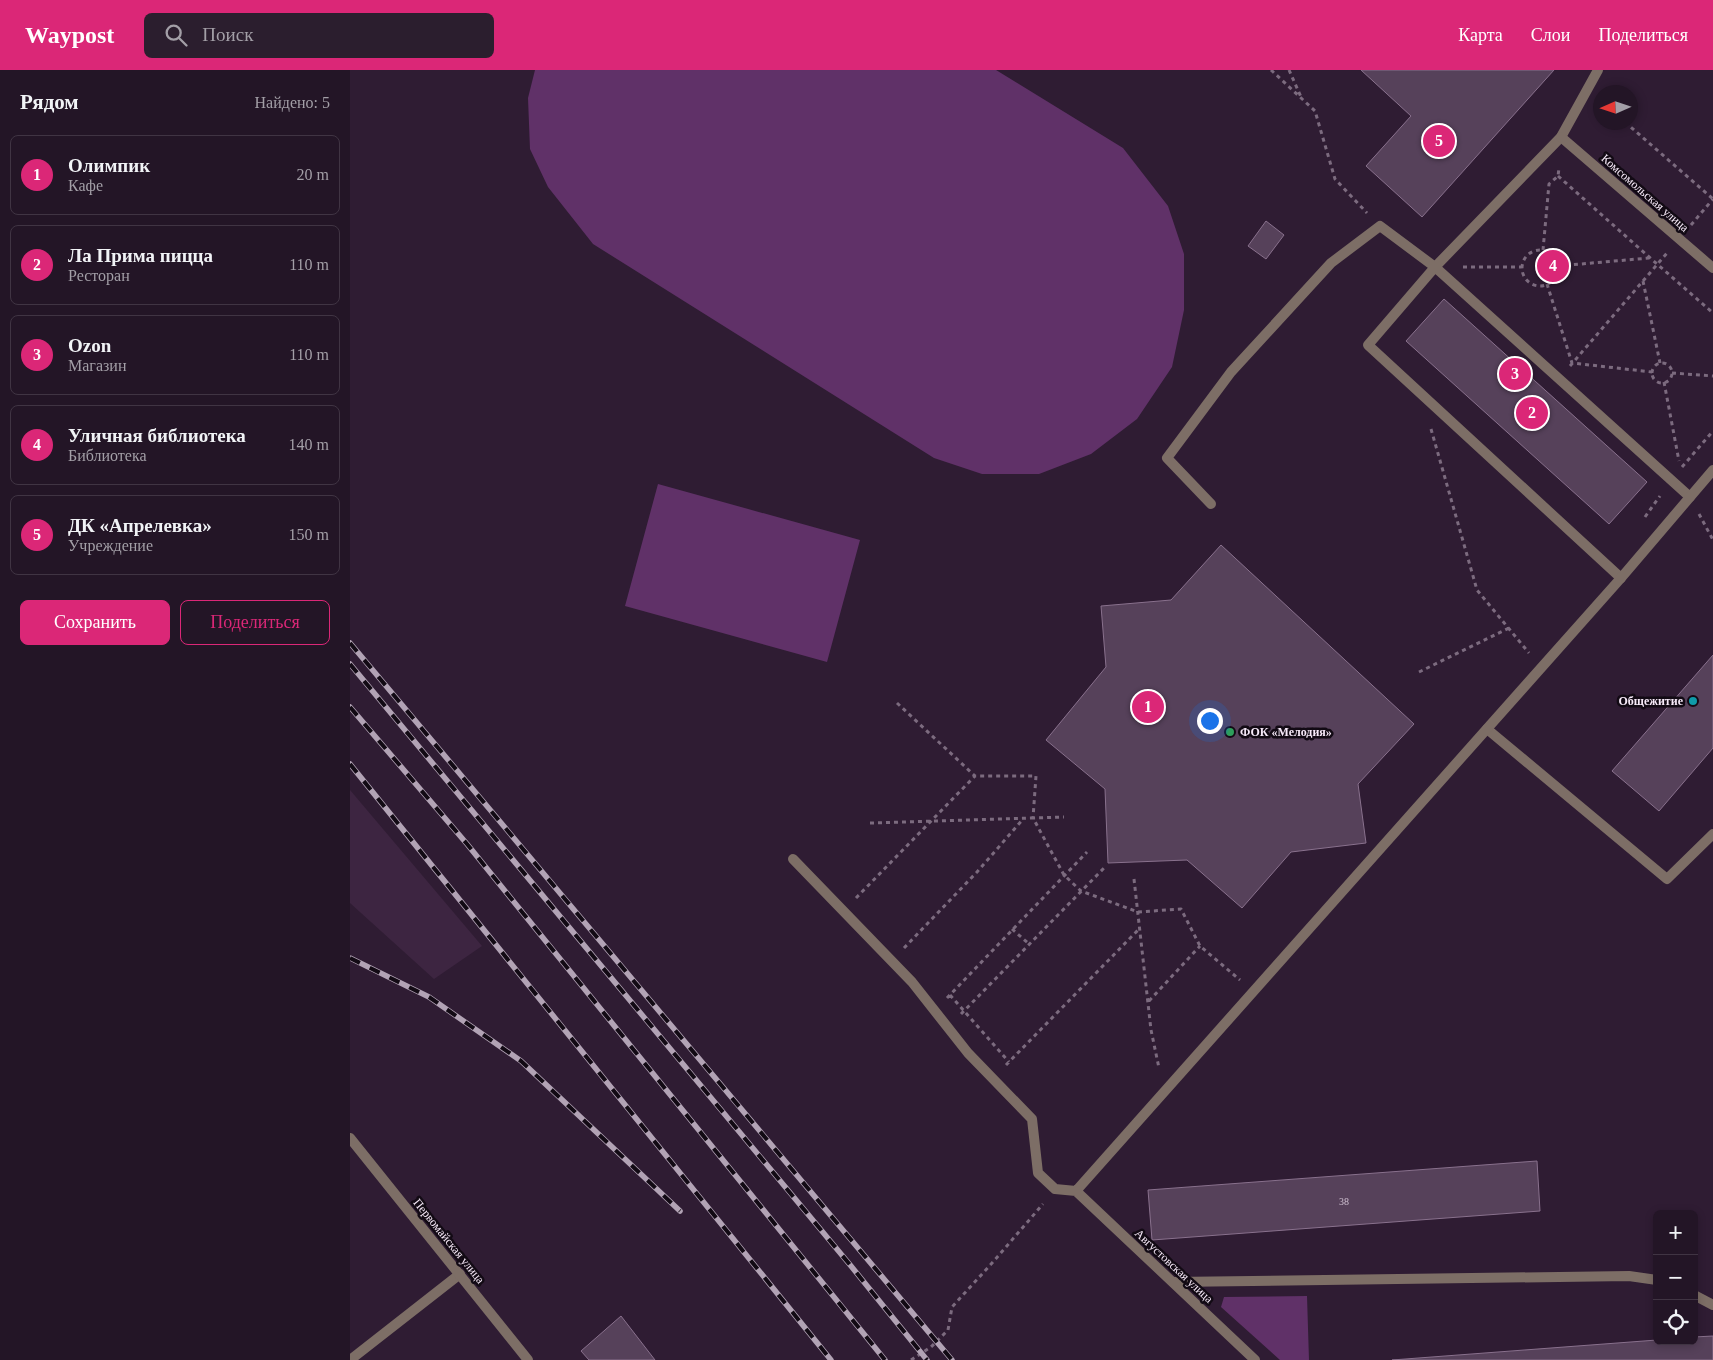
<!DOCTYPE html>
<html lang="ru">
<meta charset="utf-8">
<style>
:root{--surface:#231526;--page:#2b1e2e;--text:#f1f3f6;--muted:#a39fa7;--line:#403443;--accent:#db2777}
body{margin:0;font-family:"Times New Roman",serif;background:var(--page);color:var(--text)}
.controls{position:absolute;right:15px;bottom:15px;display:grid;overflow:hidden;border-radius:8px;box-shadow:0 2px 8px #0003}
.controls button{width:45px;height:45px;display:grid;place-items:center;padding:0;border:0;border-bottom:1px solid var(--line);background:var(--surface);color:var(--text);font:25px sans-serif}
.compass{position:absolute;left:1243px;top:15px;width:45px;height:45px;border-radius:50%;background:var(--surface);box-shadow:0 2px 8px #0003;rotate:267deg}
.you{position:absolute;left:859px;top:650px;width:18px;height:18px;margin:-12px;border:4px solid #fff;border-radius:50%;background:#1a73e8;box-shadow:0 0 0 8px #1a73e833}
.badge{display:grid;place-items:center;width:32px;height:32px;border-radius:50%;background:var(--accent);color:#fff;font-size:16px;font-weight:700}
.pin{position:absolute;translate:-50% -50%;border:2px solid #fff;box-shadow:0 1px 5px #0006}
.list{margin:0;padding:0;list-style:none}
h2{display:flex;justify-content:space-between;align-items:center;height:65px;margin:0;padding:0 20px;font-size:21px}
h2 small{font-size:16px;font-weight:400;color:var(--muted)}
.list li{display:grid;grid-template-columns:32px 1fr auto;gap:15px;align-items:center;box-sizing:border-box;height:80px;margin:0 10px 10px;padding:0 10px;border:1px solid var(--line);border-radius:8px}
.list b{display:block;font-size:19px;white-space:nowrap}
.list p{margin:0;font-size:16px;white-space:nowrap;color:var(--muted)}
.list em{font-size:16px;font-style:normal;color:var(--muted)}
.actions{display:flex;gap:10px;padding:15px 20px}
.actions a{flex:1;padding:11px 0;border:1px solid var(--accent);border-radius:8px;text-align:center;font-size:18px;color:var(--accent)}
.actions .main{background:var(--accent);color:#fff}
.icon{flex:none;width:28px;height:28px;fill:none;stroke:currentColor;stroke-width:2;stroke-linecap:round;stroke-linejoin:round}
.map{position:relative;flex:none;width:1363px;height:1290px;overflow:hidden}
header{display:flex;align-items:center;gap:30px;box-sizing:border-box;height:70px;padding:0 25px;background:var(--accent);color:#fff}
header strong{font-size:24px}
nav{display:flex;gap:28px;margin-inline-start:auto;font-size:18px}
.search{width:350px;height:45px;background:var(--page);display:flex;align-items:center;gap:12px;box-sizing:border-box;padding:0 18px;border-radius:8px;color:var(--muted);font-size:19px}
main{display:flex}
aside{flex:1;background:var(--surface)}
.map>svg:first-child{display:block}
</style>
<header>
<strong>Waypost</strong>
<div class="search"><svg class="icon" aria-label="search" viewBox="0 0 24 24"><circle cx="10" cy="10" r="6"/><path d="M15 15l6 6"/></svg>Поиск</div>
<nav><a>Карта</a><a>Слои</a><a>Поделиться</a></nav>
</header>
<main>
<aside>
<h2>Рядом<small>Найдено: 5</small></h2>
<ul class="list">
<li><span class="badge">1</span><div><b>Олимпик</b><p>Кафе</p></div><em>20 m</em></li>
<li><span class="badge">2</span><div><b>Ла Прима пицца</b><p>Ресторан</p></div><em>110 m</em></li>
<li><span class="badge">3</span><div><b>Ozon</b><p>Магазин</p></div><em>110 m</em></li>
<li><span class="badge">4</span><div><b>Уличная библиотека</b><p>Библиотека</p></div><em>140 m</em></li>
<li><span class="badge">5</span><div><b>ДК «Апрелевка»</b><p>Учреждение</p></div><em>150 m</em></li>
</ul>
<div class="actions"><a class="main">Сохранить</a><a>Поделиться</a></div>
</aside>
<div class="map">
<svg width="1363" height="1290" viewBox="0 0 1363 1290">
<rect width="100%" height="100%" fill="#2f1c33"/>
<!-- built -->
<path fill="#3d2541" d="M0,720L132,876L84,909L0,833Z"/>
<!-- green -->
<path fill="#603168" d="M185,0H646L773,78L818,136L834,184V240L822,297L787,349L741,384L689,404H632L584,388L243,174L198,117L180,79L178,28Z
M308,414L510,470L477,592L275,536Z
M957,1226L959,1290H930L871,1237L874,1227Z"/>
<!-- building -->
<path fill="#56415a" stroke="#89718d" d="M1011,0H1204L1072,147L1016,96L1061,46Z
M916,151L934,165L916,189L898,176Z
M1094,229L1297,412L1259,454L1056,271Z
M871,475L1064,654L1008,714L1016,773L941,782L892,838L837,790L758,793L755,719L696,670L756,597L751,536L821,530Z
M1363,585V678L1309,741L1262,701Z
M1187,1091L1190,1141L802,1170L798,1120Z
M271,1246L305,1290H239L231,1281Z
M1363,1266V1290H1042L1307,1270L1344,1271V1267Z"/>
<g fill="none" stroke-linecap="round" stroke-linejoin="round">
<!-- path -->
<path stroke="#7c6b7f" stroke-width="3" stroke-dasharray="4 4" stroke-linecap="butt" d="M921,0L965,41L985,109L1017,143
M939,0L951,27
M1275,52L1363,129
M1208,106L1307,194L1363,243
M1341,155L1363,129
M1193,180L1199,114L1208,106L1209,98
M1172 198a18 18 0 1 1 36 0a18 18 0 1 1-36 0Z
M1208,196L1299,188
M1113,197H1173
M1293,211L1310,293
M1197,214L1222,293L1302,302
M1302 303a10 10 0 1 1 20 0a10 10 0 1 1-20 0Z
M1220,296L1317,183
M1322,303L1363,306
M1314,312L1329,391
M1081,359L1127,520L1179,583
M1332,397L1363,361
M1349,444L1363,470
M1295,447L1310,426
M1069,602L1159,558
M547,633L625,706H686L683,748L714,747
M520,753L683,748L714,805L731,821L788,842L831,839L850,876L890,910
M784,809L801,960L809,998
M506,828L625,706
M662,859L679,874
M554,878L627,802L674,748
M600,925L659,992
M597,928L737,782
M799,931L850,876
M611,944L754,798
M656,995L790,858
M561,1290L581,1277L598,1260L602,1237L643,1192L693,1134"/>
<!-- lane -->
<path stroke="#7d6e66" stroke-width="10" d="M1248,0L1211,67L1085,197L1018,275L1271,508
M861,434L817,388L881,302L981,193L1030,156L1085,197L1340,427
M1137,659L1317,809L1363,764
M823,1212L1279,1206L1307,1210
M1344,1225L1363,1235
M0,1290L110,1204"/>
<!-- street -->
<path stroke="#7d6e66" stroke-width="10" d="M1211,67L1363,198
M443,789L562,912L618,983L682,1049L688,1103L705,1119L726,1121
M0,1068L178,1290
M726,1121L1271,508L1363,400
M726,1121L905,1290"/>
<defs>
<path id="rail" d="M0,573L602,1290
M0,594L501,1196L577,1290
M0,637L117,774L535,1290
M0,694L481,1290
M0,888L79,927L171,991L330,1141"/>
</defs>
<!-- rail casing -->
<use href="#rail" stroke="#b2a3b5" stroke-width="5.5"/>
<!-- rail -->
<use href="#rail" stroke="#120a14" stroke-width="4" stroke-dasharray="11" stroke-linecap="butt"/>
</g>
<!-- markers -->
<circle fill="#0f9aa8" stroke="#120a14" stroke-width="2" cx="1343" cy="631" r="5"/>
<circle fill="#2e9e5b" stroke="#120a14" stroke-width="2" cx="880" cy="662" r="5"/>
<g text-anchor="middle" stroke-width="5" stroke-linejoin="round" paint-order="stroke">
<!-- number labels -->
<g font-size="10" fill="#cfc0d1">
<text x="994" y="1135">38</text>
</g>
<!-- street labels -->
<g font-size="12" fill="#f7eaf9" stroke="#120a14">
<text transform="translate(1295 123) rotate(41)" y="4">Комсомольская улица</text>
<text transform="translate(99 1171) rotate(51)" y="4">Первомайская улица</text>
<text transform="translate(824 1196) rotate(43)" y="4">Августовская улица</text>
</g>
<!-- poi labels -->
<g font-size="12" font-weight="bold" fill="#f7eaf9" stroke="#120a14" text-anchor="end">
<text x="1333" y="635">Общежитие</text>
<text x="890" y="666" text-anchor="start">ФОК «Мелодия»</text>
</g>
</g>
</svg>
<div class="controls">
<button>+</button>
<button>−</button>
<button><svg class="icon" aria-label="locate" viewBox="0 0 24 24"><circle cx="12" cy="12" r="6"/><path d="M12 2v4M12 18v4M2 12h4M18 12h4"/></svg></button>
</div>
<svg class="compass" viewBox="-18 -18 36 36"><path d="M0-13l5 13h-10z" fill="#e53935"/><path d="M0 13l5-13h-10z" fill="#a39fa7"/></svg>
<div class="you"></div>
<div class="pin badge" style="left:798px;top:637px">1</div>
<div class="pin badge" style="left:1182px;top:343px">2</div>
<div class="pin badge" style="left:1165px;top:304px">3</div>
<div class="pin badge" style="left:1203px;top:196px">4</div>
<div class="pin badge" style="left:1089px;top:71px">5</div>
</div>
</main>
